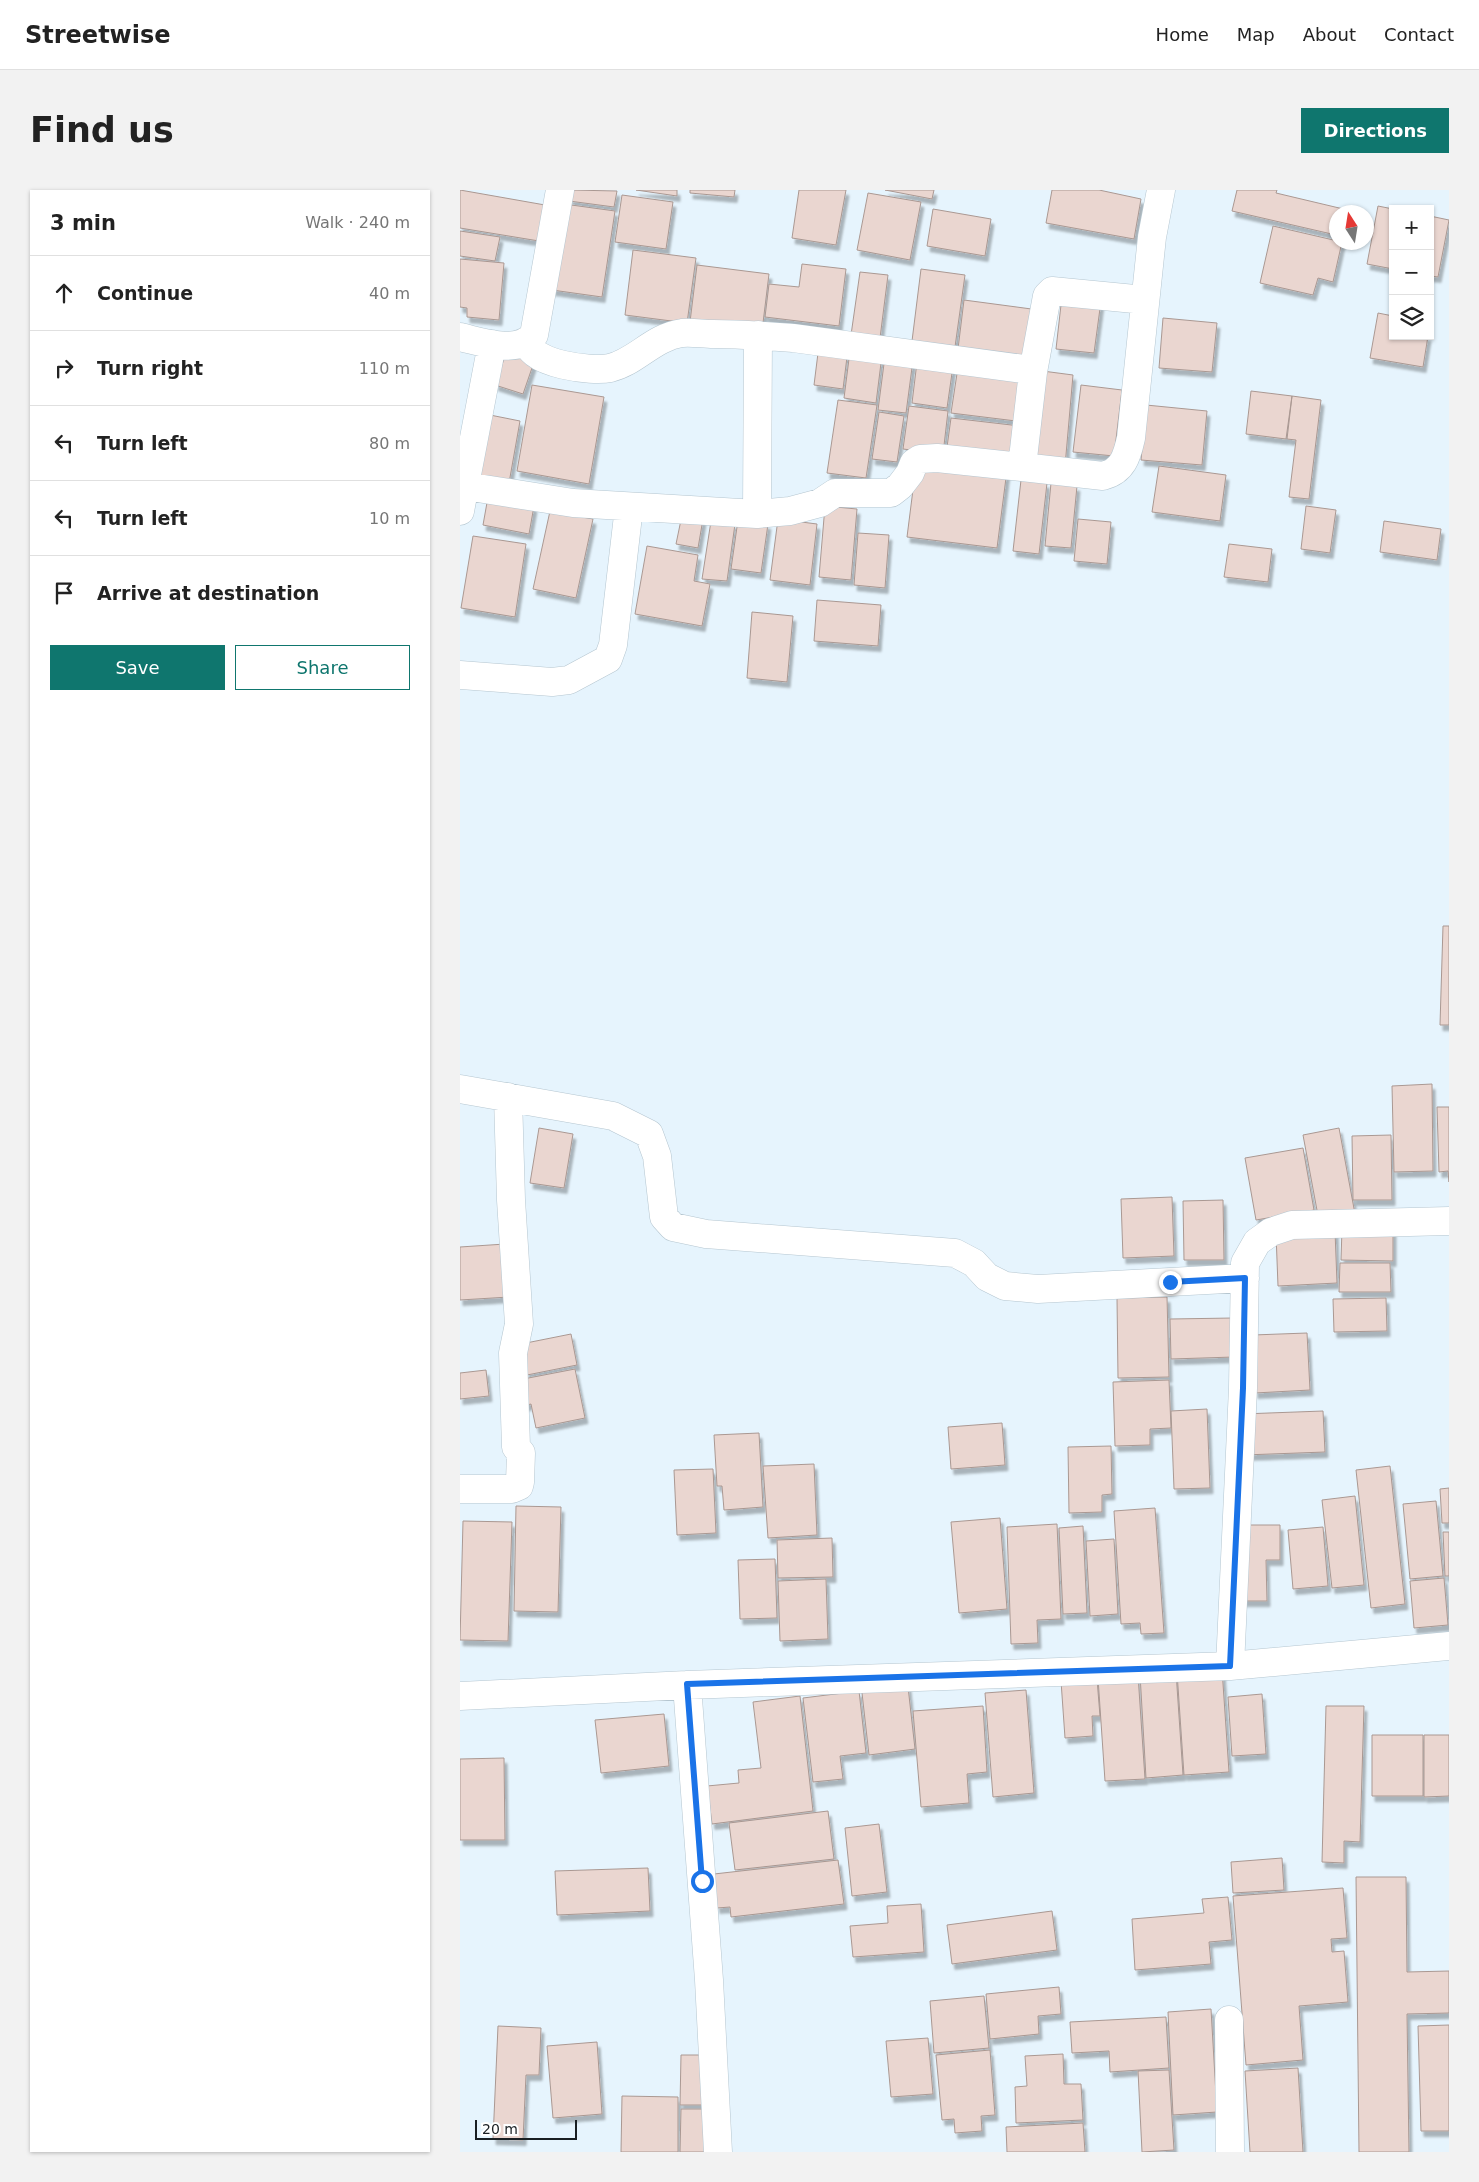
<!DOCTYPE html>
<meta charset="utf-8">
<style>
:root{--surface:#fff;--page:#f2f2f2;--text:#222;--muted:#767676;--line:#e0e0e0;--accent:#0f766e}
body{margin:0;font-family:"DejaVu Sans",sans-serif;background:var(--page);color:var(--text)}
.controls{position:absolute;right:15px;top:15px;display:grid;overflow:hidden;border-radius:0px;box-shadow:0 1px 4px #0004}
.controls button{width:45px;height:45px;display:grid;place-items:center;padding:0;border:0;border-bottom:1px solid var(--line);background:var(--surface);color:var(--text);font:25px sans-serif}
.compass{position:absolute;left:869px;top:15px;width:45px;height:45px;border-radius:50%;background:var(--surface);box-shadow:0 1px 4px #0004;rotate:348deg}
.scale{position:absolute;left:15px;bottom:12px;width:102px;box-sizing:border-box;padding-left:5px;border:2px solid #191f23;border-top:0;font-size:14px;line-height:18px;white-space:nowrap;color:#191f23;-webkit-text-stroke:4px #fff;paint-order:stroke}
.stop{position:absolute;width:15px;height:15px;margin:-11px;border:4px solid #1a73e8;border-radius:50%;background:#fff}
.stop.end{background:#1a73e8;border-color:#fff;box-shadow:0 1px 5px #0008}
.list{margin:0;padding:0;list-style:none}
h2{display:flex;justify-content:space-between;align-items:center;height:65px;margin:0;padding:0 20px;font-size:21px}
h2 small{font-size:16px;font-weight:400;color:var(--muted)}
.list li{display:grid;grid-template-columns:32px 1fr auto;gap:15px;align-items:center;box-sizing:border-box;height:75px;padding:0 20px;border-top:1px solid var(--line)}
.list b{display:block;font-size:19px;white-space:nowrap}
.list em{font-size:16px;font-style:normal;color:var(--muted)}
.actions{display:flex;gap:10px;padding:15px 20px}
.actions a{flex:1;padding:11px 0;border:1px solid var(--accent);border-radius:0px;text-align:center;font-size:18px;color:var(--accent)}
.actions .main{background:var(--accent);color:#fff}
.icon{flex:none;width:28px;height:28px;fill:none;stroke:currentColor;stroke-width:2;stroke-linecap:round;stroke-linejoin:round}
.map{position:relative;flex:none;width:989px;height:1962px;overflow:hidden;border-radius:0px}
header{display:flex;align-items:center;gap:30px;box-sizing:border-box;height:70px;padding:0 25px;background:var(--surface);border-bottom:1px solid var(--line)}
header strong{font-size:24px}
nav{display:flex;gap:28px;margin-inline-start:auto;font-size:18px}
.intro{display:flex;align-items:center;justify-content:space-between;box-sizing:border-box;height:120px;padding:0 30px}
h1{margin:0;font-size:35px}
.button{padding:12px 22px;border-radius:0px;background:var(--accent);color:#fff;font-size:18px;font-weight:700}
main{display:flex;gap:30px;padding:0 30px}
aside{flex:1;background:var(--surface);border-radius:0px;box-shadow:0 1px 4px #0004}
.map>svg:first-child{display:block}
</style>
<header>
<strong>Streetwise</strong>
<nav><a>Home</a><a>Map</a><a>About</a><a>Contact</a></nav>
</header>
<div class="intro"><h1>Find us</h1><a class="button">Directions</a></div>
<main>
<aside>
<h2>3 min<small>Walk · 240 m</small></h2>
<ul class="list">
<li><svg class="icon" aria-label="ahead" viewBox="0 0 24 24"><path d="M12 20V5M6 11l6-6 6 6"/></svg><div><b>Continue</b></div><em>40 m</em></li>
<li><svg class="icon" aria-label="right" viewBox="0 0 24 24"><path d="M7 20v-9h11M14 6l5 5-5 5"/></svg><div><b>Turn right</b></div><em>110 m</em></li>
<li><svg class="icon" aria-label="left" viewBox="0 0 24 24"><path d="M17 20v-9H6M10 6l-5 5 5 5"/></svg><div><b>Turn left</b></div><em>80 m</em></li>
<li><svg class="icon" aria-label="left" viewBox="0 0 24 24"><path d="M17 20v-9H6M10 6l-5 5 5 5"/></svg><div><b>Turn left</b></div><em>10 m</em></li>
<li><svg class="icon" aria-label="arrive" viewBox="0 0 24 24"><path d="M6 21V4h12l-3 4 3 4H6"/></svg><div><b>Arrive at destination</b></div></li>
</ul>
<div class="actions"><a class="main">Save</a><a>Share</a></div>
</aside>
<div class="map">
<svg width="989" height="1962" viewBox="0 0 989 1962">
<defs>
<filter id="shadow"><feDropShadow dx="3" dy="5.5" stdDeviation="1" flood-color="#0004"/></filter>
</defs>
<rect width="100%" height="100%" fill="#e6f4fd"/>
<!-- building -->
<path fill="#ead6d0" stroke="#aa9892" filter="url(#shadow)" d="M0,0L85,15L79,51L0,38Z
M111,0L157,1L154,17L109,11Z
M176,0H217V6Z
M230,0H275L274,7L230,3Z
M339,0H386L376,55L332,48Z
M425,0H474L472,9Z
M592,0H639L681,9L674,49L586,33Z
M777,0H817L816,3L896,22H876V45L772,21Z
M408,3L461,12L450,70L397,60Z
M162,5L213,12L206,59L155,52Z
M104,14L155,21L142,107L92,100Z
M918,16L933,19V79L907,74Z
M473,19L531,29L525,66L467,56Z
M970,26L989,30L978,87L970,86Z
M813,36L882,52L873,92L858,88L853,105L800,93Z
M0,41L40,47L35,71L0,66Z
M173,60L236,68L227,133L165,125Z
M0,69L44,73L39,130L7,127V118L0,117Z
M342,74L386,79L379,136L305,127L309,94L339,97Z
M237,75L309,84L302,141L230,132Z
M461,79L505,85L494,164L451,159Z
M400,82L428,85L420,148L391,145Z
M602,106L641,111L634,163L596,159Z
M504,110L579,120L571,177L497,167Z
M918,123L933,126V146H968L963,177L910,168Z
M703,128L757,133L752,182L699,178Z
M359,155L388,159L383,199L354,195Z
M390,161L422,165L416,213L384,208Z
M46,163L74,172L63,204L35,195Z
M425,166L453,170L446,223L418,220Z
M457,172L493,176L487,218L452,213Z
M498,177L570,186L564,232L491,223Z
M575,180L613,185L605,276L567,271Z
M72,195L144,207L129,294L57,281Z
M621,195L662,200L654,266L613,262Z
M791,201L832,206L826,249L786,244Z
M832,206L861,210L849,309L829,307L836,250L827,249Z
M378,210L417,215L406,288L367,283Z
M686,215L747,221L742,275L681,270Z
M449,216L488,221L483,264L443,259Z
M419,222L444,226L437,272L412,269Z
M25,224L60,231L49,293L14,287Z
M491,228L560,236L556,266L487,257Z
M456,276L547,280L537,358L447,347Z
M699,276L766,285L760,331L692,322Z
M561,290L587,293L579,364L553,361Z
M591,293L617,296L611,358L585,356Z
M28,307L74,316L69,344L23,335Z
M365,316L397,319L391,390L359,387Z
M846,316L876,320L870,363L841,359Z
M90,321L133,329L116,408L73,399Z
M222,325L243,329L238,358L216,354Z
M318,329L357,334L350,395L310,390Z
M618,329L651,332L647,374L614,371Z
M278,330L308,334L301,383L271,379Z
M251,331L275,334L267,391L242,389Z
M924,331L981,339L977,370L920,362Z
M398,343L429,345L425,398L394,395Z
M13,346L66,354L55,427L1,418Z
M769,354L812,359L808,392L764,387Z
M187,356L238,365L234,391L250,394L242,436L175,424Z
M357,410L421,415L418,456L354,451Z
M292,422L333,426L327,492L287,488Z
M983,736H989V835H980Z
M972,894L973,981L934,982L932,896Z
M977,917H989V992L988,981L979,982Z
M79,938L113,944L104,998L70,993Z
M879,938L895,1024L859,1031L843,945Z
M931,945L932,1010H893L892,946Z
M843,958L854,1020L796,1030L785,968Z
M712,1007L714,1066L663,1068L661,1009Z
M763,1010L764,1070H724L723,1011Z
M882,1038H933V1071L881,1070Z
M875,1041L877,1093L818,1096L816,1044Z
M45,1054L49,1107L0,1110V1057Z
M880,1073H930L931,1102H879Z
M707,1107L709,1187L658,1188L657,1108Z
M926,1108L927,1141L874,1142L873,1109Z
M773,1128L774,1167L711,1169L710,1129Z
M847,1143L850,1200L795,1203L793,1145Z
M111,1144L117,1175L67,1185L61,1154Z
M115,1179L125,1228L76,1238L71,1214L63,1216L58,1190Z
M26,1180L29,1206L0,1209V1183Z
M709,1190L711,1238L690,1239V1255L655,1256L653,1192Z
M747,1219L750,1298L714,1299L711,1221Z
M863,1221L865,1262L784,1265L782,1224Z
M542,1233L545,1275L491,1279L488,1237Z
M299,1243L303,1317L264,1320L262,1296H257L254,1245Z
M651,1256L652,1304L642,1305V1322L609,1323L608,1257Z
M354,1274L357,1345L308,1348L303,1276Z
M930,1276L945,1414L911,1418L896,1280Z
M253,1279L256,1343L217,1345L214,1280Z
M989,1298V1333H982L980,1299Z
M895,1306L904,1395L872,1398L862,1310Z
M976,1311L983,1386L950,1389L943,1314Z
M56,1316L101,1317L98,1422L54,1421Z
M695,1318L704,1443L681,1444L680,1433L661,1434L654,1321Z
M540,1328L547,1419L499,1423L491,1332Z
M3,1331L52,1332L48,1451L0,1450Z
M597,1334L601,1429L577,1430L578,1453L551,1454L547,1337Z
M778,1335H820V1370H806L807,1411H779Z
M623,1336L627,1423L603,1424L599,1338Z
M863,1337L868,1396L833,1399L828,1340Z
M983,1342H989V1386H985Z
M372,1348L373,1387L318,1388L317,1350Z
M654,1349L658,1424L630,1426L626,1351Z
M315,1369L317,1428L280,1429L278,1370Z
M984,1388L988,1435L954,1438L950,1391Z
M366,1389L368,1449L320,1451L318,1391Z
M762,1479L769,1582L724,1585L717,1482Z
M716,1482L723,1585L686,1588L680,1484Z
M678,1485L685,1589L645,1591L638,1488Z
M447,1488L455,1559L409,1565L401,1494Z
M637,1489L640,1526H632L633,1546L605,1548L601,1491Z
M566,1500L574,1603L533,1607L525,1503Z
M399,1501L406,1563L380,1566L383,1589L353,1592L343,1508Z
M802,1504L806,1564L772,1566L768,1507Z
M340,1506L353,1621L252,1634L247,1596L279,1593L278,1580L301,1578L293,1512Z
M523,1516L527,1582L507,1584L509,1613L461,1617L453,1521Z
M866,1516H904L900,1652L884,1651V1673L862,1672Z
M204,1524L209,1576L141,1583L135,1530Z
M912,1545H963V1606H912Z
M964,1545H989V1606L964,1607Z
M44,1568L45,1650H0V1569Z
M368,1621L374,1669L275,1680L269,1633Z
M419,1634L427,1702L392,1706L385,1638Z
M822,1668L824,1700L773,1703L771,1672Z
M378,1670L384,1714L271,1727L270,1717L257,1718L254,1684Z
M188,1678L190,1721L97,1725L95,1681Z
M896,1687H946L947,1782L989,1781V1823L947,1824L949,1962H899Z
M883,1698L887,1748L871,1749L872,1762L884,1761L888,1812L839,1816L843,1870L786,1875L773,1706Z
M768,1707L772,1750L749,1752L751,1774L675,1780L672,1729L744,1723L742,1709Z
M461,1714L464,1762L393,1767L390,1736L428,1733L427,1716Z
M592,1721L597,1760L492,1774L487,1735Z
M599,1797L601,1824L578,1826L579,1844L530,1849L526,1804Z
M524,1806L529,1858L474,1863L470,1811Z
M751,1819L757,1922L713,1925L708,1822Z
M706,1827L709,1878L650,1882L649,1861L612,1863L610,1832Z
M989,1835V1941H961L958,1836Z
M38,1836L81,1838L79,1885H66L63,1950L33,1949Z
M468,1848L473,1904L431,1907L426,1851Z
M137,1852L142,1924L93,1928L87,1856Z
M530,1860L535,1925L521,1926L522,1941L495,1943L494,1929L482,1930L476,1865Z
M603,1864L604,1894H621L623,1930L556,1933L555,1897L567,1896L565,1866Z
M221,1865H244L243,1915H220Z
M838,1878L843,1962H790L785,1881Z
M709,1880L714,1960L682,1962L678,1881Z
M162,1906L218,1907V1962H161Z
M221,1919H247L246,1962H220Z
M623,1933L625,1962H547L546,1937Z"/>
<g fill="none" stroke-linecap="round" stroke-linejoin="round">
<defs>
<path id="minor" d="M0,147C22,152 57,165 74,145L100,0
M68,152C70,174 132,182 150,178C176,172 193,147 222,143C232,142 243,144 253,144C280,144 306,146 333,148L571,180L573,182L562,277L643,286C663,281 667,266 671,248L692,47L701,0
M573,182L587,106L592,101L685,110
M5,296L113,313L297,324L330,321L360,313L375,303H431L440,296L450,283L454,273L460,269L477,268L562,277
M0,321L32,154
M297,324L298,145
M0,485L92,492L109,490L148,469L153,455L169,317
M0,899L153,926L189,944L197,966L204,1027L213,1037L246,1044L495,1063L514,1073L527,1087L545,1096L578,1099L785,1088
M0,1299H52L59,1296L60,1292L61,1263L56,1257L53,1163L59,1134L51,1010L48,907
M770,1476L783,1198L785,1073L797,1052L811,1042L832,1035L989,1031
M227,1495L249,1790L258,1962
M0,1506L227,1495L770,1476L989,1456
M769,1830L770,1962"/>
</defs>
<!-- minor casing -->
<use href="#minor" stroke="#b5c6d0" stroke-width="29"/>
<!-- minor -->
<use href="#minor" stroke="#fff" stroke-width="28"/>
</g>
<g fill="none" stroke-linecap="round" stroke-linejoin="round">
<!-- route -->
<path stroke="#1a73e8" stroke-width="6" d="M242,1691L227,1494L770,1476L783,1198L785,1088L710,1092"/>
</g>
</svg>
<div class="controls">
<button>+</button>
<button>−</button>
<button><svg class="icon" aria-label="layers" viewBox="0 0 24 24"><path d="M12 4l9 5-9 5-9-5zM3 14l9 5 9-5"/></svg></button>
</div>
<svg class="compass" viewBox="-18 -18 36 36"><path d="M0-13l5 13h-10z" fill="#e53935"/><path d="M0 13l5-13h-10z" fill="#767676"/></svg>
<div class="scale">20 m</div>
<div class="stop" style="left:242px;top:1691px"></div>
<div class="stop end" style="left:710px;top:1092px"></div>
</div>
</main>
